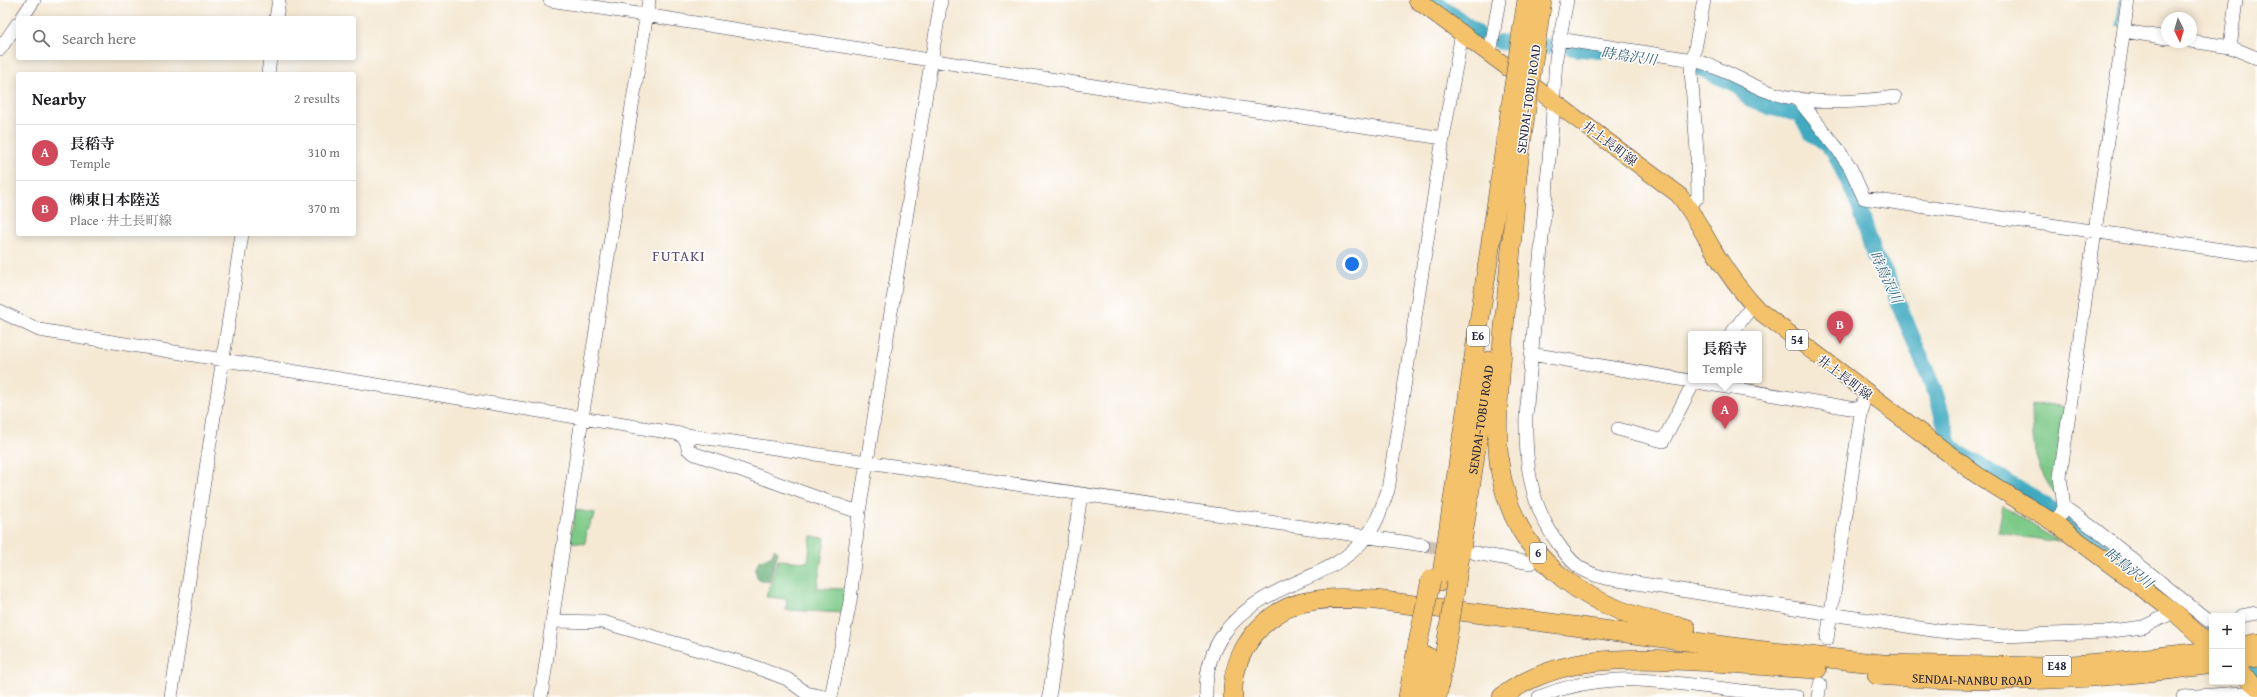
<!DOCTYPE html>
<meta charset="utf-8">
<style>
:root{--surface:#fff;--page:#f2f2f2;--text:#202124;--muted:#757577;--line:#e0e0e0;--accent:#d1495b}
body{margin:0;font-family:"Gentium Book Plus","Noto Serif JP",serif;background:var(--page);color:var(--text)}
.controls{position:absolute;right:12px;bottom:12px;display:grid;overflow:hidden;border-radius:4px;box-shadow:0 2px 10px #0003}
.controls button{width:36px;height:36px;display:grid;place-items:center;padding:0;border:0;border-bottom:1px solid var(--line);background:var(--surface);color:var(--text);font:20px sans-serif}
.compass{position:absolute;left:2161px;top:12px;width:36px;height:36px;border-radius:50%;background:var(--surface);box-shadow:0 2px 10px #0003;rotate:175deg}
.you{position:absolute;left:1352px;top:264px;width:14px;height:14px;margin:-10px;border:3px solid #fff;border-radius:50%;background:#1a73e8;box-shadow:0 0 0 6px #1a73e833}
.badge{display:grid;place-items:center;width:26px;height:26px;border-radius:50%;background:var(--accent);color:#fff;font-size:13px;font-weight:700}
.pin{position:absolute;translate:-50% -33px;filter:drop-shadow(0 1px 2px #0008)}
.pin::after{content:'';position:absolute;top:21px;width:14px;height:12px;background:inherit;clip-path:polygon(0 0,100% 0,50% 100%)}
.popup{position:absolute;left:1688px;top:331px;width:74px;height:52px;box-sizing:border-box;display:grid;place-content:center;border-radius:4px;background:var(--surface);filter:drop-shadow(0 1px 3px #0005);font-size:13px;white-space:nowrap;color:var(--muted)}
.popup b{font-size:15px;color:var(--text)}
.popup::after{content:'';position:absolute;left:50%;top:100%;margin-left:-8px;border:8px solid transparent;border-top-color:var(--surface)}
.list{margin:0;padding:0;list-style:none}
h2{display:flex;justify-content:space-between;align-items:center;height:52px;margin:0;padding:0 16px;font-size:17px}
h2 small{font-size:13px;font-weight:400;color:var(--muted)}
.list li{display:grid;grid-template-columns:26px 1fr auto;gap:12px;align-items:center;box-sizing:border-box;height:56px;padding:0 16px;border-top:1px solid var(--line)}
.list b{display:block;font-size:15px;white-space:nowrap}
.list p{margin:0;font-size:13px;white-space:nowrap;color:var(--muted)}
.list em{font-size:13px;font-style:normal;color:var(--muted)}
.icon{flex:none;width:22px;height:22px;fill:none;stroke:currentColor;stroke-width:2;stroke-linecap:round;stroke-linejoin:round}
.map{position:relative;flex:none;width:2257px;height:697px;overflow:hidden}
.search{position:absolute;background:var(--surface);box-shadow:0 2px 10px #0003;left:16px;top:16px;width:340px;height:44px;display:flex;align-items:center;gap:10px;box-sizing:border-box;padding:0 14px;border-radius:4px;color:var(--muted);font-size:15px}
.panel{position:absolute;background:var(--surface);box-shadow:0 2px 10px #0003;left:16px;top:72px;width:340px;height:164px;border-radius:4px}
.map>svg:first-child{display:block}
</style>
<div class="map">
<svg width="2257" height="697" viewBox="0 0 2257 697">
<rect width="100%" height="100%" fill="#fff"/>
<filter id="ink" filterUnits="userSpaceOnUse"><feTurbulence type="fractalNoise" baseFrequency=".025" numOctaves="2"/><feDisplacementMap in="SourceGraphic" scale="8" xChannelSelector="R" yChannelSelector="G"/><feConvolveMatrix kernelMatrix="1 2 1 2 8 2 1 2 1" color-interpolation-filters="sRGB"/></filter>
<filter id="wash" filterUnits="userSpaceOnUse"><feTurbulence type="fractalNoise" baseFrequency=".012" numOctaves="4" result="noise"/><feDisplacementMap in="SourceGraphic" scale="16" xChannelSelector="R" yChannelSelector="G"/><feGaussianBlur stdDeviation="0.9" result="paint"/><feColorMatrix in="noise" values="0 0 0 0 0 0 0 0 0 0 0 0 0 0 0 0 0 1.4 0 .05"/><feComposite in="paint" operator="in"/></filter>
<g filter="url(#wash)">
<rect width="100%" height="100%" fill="#f5e9d4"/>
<!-- green -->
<path fill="#7dc988" stroke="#507662" d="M2045,404L2066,407L2056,495C2032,464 2033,442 2032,405Z
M2003,506L2059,542L1998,533Z
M575,510L595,513L594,519L591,520L589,529H587L585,544L570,542Z
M811,536L825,538L817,588L847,589L844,613L786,610L787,599L766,597L778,560L808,562Z"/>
<!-- forest -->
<path fill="#66ad74" stroke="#446858" d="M774,549L778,552L769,582L758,579L755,570L759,561L772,555Z"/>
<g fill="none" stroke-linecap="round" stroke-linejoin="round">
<!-- stream -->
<path stroke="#41aac1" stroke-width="2.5" d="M2119,25H2117L2121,0"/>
<!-- river -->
<path stroke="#41aac1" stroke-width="16" d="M1433,0L1477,33
M1500,42L1551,47
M1572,48L1599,51
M1696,66L1738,86L1748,98L1772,108L1799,114L1812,134L1833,150L1850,185L1860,208L1874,256L1887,275L1937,397L1950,444L1958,452L2055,511
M2068,519L2153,587
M2210,633L2212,635
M2242,662L2257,675"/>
</g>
</g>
<g filter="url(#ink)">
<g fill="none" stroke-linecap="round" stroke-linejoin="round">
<!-- minor-tunnel -->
<path stroke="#cbc1b5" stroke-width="13" stroke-dasharray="13 6" stroke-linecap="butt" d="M1423,545L1454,550"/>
<defs>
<path id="minor" d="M550,0L1126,91L1443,138
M1567,0L1556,58L1552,126L1526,416C1525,463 1530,504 1557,542C1571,563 1581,572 1605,578L1938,631L2003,636L2104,632L2143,627L2174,612
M22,18L34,0
M276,18L279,0
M2124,31L2167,38
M1559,39L1693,60L1704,0
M2191,41L2230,47L2257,58
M2230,47L2236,0
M0,49L18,23
M1490,54L1499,0
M268,74L270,58
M1797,98L1837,148L1850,167L1864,198L2257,255
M1688,206L1698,197L1697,151L1691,71L1693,60C1718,66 1740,80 1764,90C1805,106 1852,103 1895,97
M0,311L39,330L680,434L687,442L688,449L695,454C750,472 804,494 859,512
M1731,334L1753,305
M1531,354L1862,410
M1618,429L1663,441L1695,380
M680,434L1423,545
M2064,507L2096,530L2210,622
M2056,524L2064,507L2060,477L2128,0
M1475,553L1531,563
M2241,616L2257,613
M552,621L603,622L750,665L787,679L806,693L825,697
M1827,639L1863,401
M171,697L242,234
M541,697L582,418L649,0
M831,697L850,602L859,512L941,0
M1049,697L1081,495
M1206,697C1204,645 1233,613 1278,591C1308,576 1344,566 1366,537C1377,524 1382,506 1388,490L1443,138L1462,33
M1539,697C1598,673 1640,679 1701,686C1733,690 1765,694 1797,697
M1818,697L1820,684
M2183,697L2257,692"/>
<path id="major" d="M1417,0L1678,194C1693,212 1702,231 1714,251C1727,273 1741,292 1758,310L1977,475L2056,524L2174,612L2212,647
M2242,674L2257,687"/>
<g id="highway">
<path d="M1521,38L1527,0"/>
<path d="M1536,41L1542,0"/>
<path d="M1518,161C1514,221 1508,280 1503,339C1500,381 1494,426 1500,469C1516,567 1595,613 1686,628"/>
<path d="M1517,174L1527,101"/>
<path d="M1441,581L1513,92"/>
<path id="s1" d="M1456,583L1489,361"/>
<path d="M2242,646L2257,643"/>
<path d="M2242,659L2257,657"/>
<path id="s2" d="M1877,675C1993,684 2097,681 2212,664"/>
<path d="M1233,697C1231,651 1265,608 1311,601C1333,597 1355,599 1376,600L1756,650L1882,664L2047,667L2110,662L2212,651"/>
<path d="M1408,697L1418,643"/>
<path d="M1422,697L1428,657"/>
<path d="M1437,697L1446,646"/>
<path d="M1502,697C1557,654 1630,658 1695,661C1736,663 1776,667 1817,669"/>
</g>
</defs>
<!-- minor casing -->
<use href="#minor" stroke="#424052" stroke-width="14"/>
<!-- major casing -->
<use href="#major" stroke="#424052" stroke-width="18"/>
<!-- highway casing -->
<use href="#highway" stroke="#424052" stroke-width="20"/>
<!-- minor -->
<use href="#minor" stroke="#fff" stroke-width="13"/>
<!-- major -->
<use href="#major" stroke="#f3c26a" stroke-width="17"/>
<!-- highway -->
<use href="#highway" stroke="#f3c26a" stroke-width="19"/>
<defs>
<path id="highway-bridge" d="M1513,92L1521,38
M1527,101L1536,41
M1418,643L1431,579
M1446,646L1456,583"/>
</defs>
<!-- highway-bridge casing -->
<use href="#highway-bridge" stroke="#424052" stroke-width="20" stroke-linecap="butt"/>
<!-- highway-bridge -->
<use href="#highway-bridge" stroke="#f3c26a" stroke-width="19"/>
</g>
</g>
<g text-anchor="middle" stroke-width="3" stroke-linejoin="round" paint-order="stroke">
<!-- shield labels -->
<g fill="#fff" stroke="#646476" stroke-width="1">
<rect x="1467" y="326" width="22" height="20" rx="3"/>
<rect x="1786" y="330" width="22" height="20" rx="3"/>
<rect x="1530" y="543" width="16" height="20" rx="3"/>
<rect x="2043" y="656" width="28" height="20" rx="3"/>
</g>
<g font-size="12" font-weight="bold" fill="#22223b">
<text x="1478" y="340">E6</text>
<text x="1797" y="344">54</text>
<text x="1538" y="557">6</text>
<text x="2057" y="670">E48</text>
</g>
<!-- street labels -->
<g font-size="13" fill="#22223b" stroke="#fff">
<text transform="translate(1528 99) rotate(-82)" y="5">SENDAI-TOBU ROAD</text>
<text transform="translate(1610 143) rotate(37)" y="5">井土長町線</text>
<text transform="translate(1845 377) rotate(37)" y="5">井土長町線</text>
<text dy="5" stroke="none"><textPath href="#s1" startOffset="165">SENDAI-TOBU ROAD</textPath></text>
<text dy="5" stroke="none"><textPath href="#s2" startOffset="95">SENDAI-NANBU ROAD</textPath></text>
</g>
<!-- water labels -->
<g font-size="14" font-style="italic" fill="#305f77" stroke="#fff">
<text transform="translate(1629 56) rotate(8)" y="5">時鳥沢川</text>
<text transform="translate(1886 277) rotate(65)" y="5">時鳥沢川</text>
<text transform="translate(2129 568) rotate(38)" y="5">時鳥沢川</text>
</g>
<!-- quarter labels -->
<g font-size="15" letter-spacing="1" fill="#5b4a70" stroke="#fff">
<text x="679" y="261">FUTAKI</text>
</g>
</g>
</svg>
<div class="controls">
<button>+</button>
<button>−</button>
</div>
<svg class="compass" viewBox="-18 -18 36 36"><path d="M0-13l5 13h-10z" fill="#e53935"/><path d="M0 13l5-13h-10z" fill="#757577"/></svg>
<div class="you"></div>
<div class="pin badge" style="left:1725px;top:429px">A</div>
<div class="popup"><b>長稻寺</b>Temple</div>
<div class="pin badge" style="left:1840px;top:344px">B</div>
<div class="search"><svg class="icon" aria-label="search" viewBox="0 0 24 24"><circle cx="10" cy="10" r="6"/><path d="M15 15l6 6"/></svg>Search here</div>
<section class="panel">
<h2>Nearby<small>2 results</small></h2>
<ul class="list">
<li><span class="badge">A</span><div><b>長稻寺</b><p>Temple</p></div><em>310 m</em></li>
<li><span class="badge">B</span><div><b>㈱東日本陸送</b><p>Place · 井土長町線</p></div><em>370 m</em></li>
</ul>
</section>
</div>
